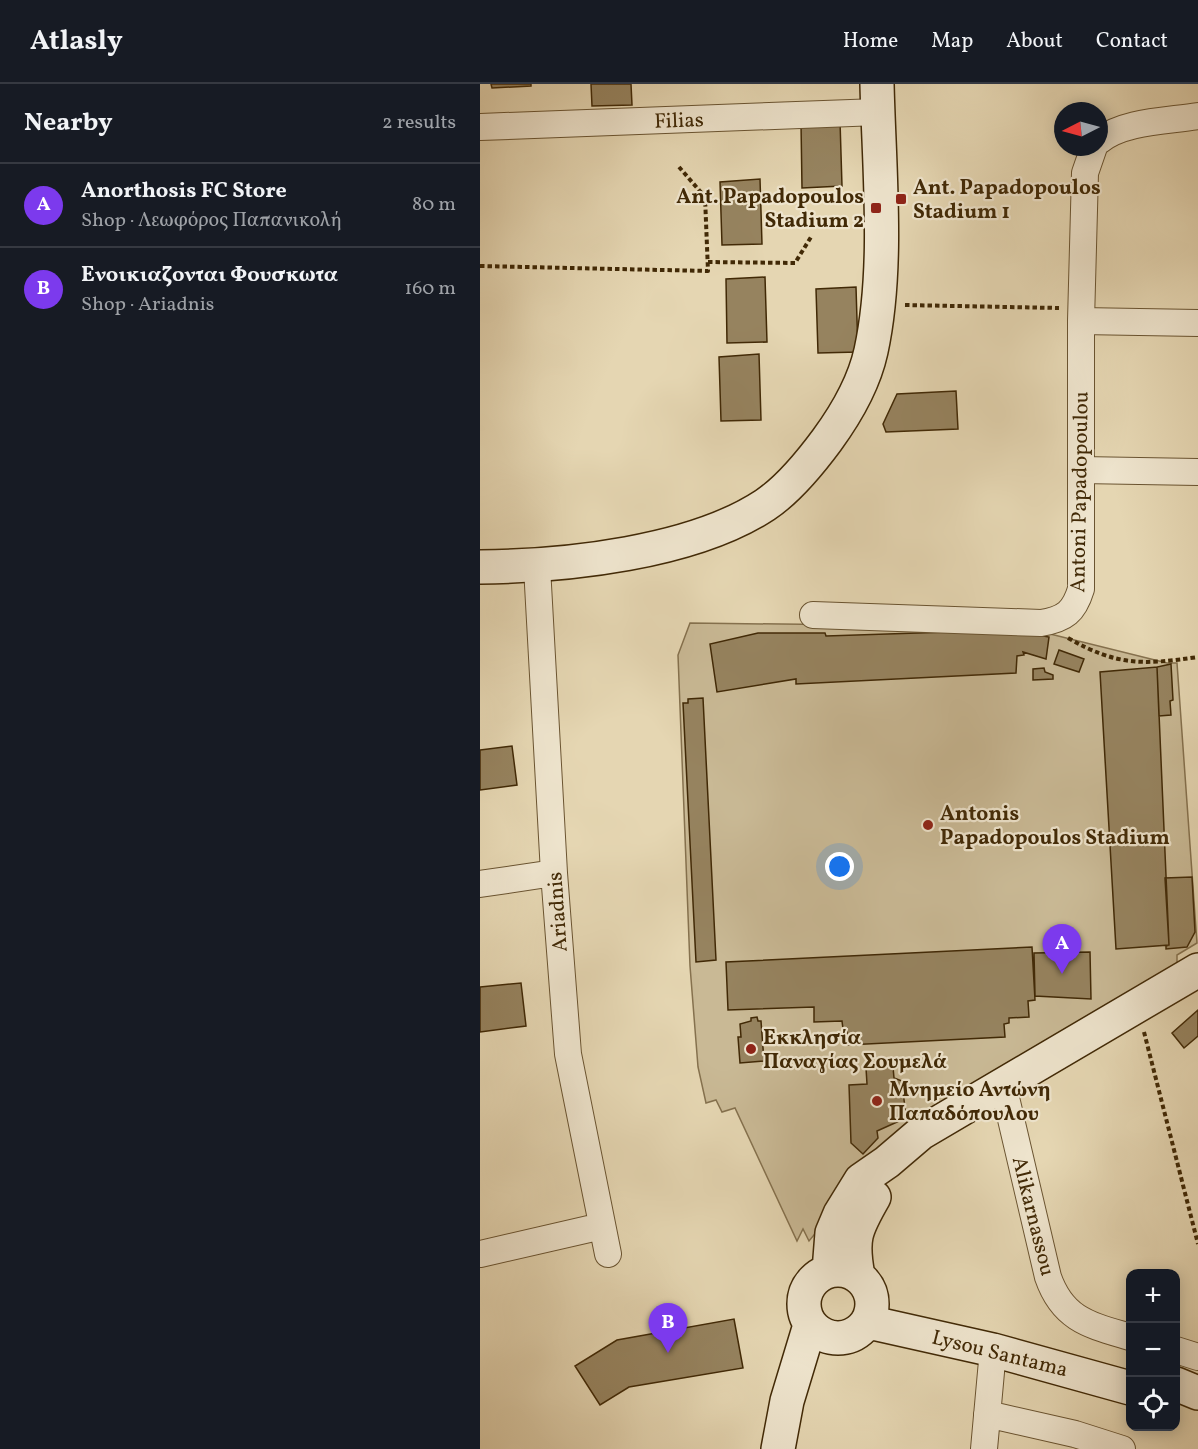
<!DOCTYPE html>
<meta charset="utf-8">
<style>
:root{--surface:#171b24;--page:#20242c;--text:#f1f3f6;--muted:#9ea1a6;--line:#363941;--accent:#7c3aed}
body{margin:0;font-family:Vollkorn,serif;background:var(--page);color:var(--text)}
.controls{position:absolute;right:18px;bottom:18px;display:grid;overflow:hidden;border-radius:12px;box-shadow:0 3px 15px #0003}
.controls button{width:54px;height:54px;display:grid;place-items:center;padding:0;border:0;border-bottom:2px solid var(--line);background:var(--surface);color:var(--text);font:30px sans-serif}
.compass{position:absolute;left:574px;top:18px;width:54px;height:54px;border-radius:50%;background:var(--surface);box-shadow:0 3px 15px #0003;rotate:264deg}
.you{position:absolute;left:360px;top:783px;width:21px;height:21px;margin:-15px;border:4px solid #fff;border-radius:50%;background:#1a73e8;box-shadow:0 0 0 9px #1a73e833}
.badge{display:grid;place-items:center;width:39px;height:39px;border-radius:50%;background:var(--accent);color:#fff;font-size:20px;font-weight:700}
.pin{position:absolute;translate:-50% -50px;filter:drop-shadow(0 2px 3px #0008)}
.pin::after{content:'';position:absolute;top:32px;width:21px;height:18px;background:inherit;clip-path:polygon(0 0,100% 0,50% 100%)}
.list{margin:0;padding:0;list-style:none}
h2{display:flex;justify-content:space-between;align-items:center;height:78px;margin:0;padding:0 24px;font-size:26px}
h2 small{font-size:20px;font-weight:400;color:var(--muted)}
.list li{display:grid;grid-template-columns:39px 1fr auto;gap:18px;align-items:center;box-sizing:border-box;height:84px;padding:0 24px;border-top:2px solid var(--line)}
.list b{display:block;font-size:22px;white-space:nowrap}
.list p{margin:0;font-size:20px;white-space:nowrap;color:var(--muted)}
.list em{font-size:20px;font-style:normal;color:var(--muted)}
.icon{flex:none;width:33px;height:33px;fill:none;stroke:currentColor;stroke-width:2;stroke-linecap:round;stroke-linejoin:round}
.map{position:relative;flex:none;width:718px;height:1365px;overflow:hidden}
header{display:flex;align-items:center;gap:36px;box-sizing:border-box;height:84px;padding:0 30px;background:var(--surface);border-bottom:2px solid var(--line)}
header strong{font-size:28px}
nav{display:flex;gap:33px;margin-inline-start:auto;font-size:21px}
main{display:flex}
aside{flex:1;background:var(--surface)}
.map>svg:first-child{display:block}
</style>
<header>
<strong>Atlasly</strong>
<nav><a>Home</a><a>Map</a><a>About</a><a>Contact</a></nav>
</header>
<main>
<aside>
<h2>Nearby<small>2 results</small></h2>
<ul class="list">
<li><span class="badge">A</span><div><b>Anorthosis FC Store</b><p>Shop · Λεωφόρος Παπανικολή</p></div><em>80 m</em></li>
<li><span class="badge">B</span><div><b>Ενοικιαζονται Φουσκωτα</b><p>Shop · Ariadnis</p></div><em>160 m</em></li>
</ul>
</aside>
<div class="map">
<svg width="718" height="1365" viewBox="0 0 718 1365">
<rect width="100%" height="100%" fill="#e5d6b2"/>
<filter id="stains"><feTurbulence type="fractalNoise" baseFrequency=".00333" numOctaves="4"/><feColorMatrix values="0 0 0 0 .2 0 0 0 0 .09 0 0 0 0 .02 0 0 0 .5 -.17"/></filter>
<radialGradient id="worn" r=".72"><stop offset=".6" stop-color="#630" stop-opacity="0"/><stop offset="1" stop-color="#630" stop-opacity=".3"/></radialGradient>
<!-- green -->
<path fill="#c9b995" stroke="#85714e" stroke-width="1.5" d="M210,539L542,543L687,579H697L717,859L697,871V880L413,1056L329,1157L323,1145L317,1157L255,1024L242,1028L236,1016L226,1019L218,983L210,882L198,571Z"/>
<!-- building -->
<path fill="#96835f" stroke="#412906" stroke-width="1.5" d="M11,0H51V2L12,4Z
M111,0H151L152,21L112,22Z
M360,37L362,102L322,104L321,40Z
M280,95L282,160L242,161L240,98Z
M285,193L287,258L247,259L246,195Z
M376,203L378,268L338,269L336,205Z
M279,270L281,336L241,337L239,273Z
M476,307L478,345L406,348L403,340L417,310Z
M530,546L569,553L566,575L543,568L544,571L537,572L536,589L316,600V595L237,608L230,560L278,549H345L346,552Z
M579,566L604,575L599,588L574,580Z
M691,580L693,616L690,617L691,631L679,632L677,583Z
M677,583L689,861L636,865L620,588Z
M564,584L565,588L573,591V595L553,596V585Z
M223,614L236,876L216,878L203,619H208V615Z
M32,662L37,701L0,706V666Z
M712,793L715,848L707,863L686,865V862L689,861L685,794Z
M552,863L555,916L548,917L549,933L529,934V939L524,940L525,953L367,961V944L363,945L362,937L334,938V923L248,926L246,878Z
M610,868L611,915L555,912L554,869Z
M41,899L46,942L0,948V903Z
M718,926V952L704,964L692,949Z
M277,933L278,937H281L284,977L260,979L258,953H261L260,940L271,937V934Z
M413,983L414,994L422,997L426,1034L397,1047L398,1054L383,1070L371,1059L369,1001L387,1000L386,984Z
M254,1235L263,1284L149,1303L120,1321L95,1282L137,1256Z"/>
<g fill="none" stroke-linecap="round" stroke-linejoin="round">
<defs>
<path id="street" d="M0,43L398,28
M619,57C643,37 688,37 718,32
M601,237L718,239
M601,386L718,388
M57,483L74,789L88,970L128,1170
M333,531L561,539C585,535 594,528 601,505V237L605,89L614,63
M0,800L74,789
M523,1001L568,1193C583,1236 610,1241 650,1253
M0,1170L122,1142
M696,1266L718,1273
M507,1330L595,1350L642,1365
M504,1365L513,1266"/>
<path id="secondary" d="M0,483C86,482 212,469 285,421C309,405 330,379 347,356C366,330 384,299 391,267C409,184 399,85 397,0
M324 1220a34 34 0 1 1 68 0a34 34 0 1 1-68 0Z
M349,1187L352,1149L360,1130L381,1096L407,1078L441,1049L718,886
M378,1192C371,1155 375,1146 394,1113
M388,1238L513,1266L650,1304
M696,1300L718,1309
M298,1365L307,1317L330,1241"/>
</defs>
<!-- street casing -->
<use href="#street" stroke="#6a5431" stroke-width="28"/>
<!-- secondary casing -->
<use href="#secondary" stroke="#412906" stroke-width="36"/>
<!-- path -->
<path stroke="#412906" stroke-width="4" stroke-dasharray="4.5 3" stroke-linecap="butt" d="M228,178L315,179L331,153
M0,182L228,187L225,113L199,83
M425,221L579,224
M588,554C637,582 663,581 718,573
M664,948L718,1160"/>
<!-- street -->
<use href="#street" stroke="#eee4cd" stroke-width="26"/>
<!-- secondary -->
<use href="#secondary" stroke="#eee4cd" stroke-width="33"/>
</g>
<!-- markers -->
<g fill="#8f2418" stroke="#eee4cd" stroke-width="2">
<rect x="415" y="109" width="12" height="12" rx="3"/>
<rect x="390" y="118" width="12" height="12" rx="3"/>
<circle cx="448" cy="741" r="6"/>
<circle cx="271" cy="965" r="6"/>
<circle cx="397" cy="1017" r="6"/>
</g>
<g text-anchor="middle" stroke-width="4.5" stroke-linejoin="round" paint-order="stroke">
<!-- street labels -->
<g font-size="21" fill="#412906" stroke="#eee4cd">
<text transform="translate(199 36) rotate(-2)" y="7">Filias</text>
<text transform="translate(599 408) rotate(-89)" y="7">Antoni Papadopoulou</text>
<text transform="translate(77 828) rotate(-94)" y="7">Ariadnis</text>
<text transform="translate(554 1132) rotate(76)" y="7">Alikarnassou</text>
<text transform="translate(520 1269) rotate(14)" y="7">Lysou Santama</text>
</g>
<!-- poi labels -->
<g font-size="21" font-weight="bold" fill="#412906" stroke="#eee4cd" text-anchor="start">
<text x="433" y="110">Ant. Papadopoulos<tspan x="433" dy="24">Stadium 1</tspan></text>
<text x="384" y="119" text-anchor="end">Ant. Papadopoulos<tspan x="384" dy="24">Stadium 2</tspan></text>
<text x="460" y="736">Antonis<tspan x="460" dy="24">Papadopoulos Stadium</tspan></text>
<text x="283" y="960">Εκκλησία<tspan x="283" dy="24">Παναγίας Σουμελά</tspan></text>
<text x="409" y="1012">Μνημείο Αντώνη<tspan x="409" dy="24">Παπαδόπουλου</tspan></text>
</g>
</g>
<rect width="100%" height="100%" filter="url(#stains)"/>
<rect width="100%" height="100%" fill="url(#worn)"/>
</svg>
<div class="controls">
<button>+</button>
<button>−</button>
<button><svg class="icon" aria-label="locate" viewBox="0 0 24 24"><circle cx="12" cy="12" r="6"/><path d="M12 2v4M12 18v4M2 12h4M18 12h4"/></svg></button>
</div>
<svg class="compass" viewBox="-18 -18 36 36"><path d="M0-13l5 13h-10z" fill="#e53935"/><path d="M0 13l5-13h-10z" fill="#9ea1a6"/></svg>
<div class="you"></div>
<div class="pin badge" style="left:582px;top:890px">A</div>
<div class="pin badge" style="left:188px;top:1269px">B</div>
</div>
</main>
